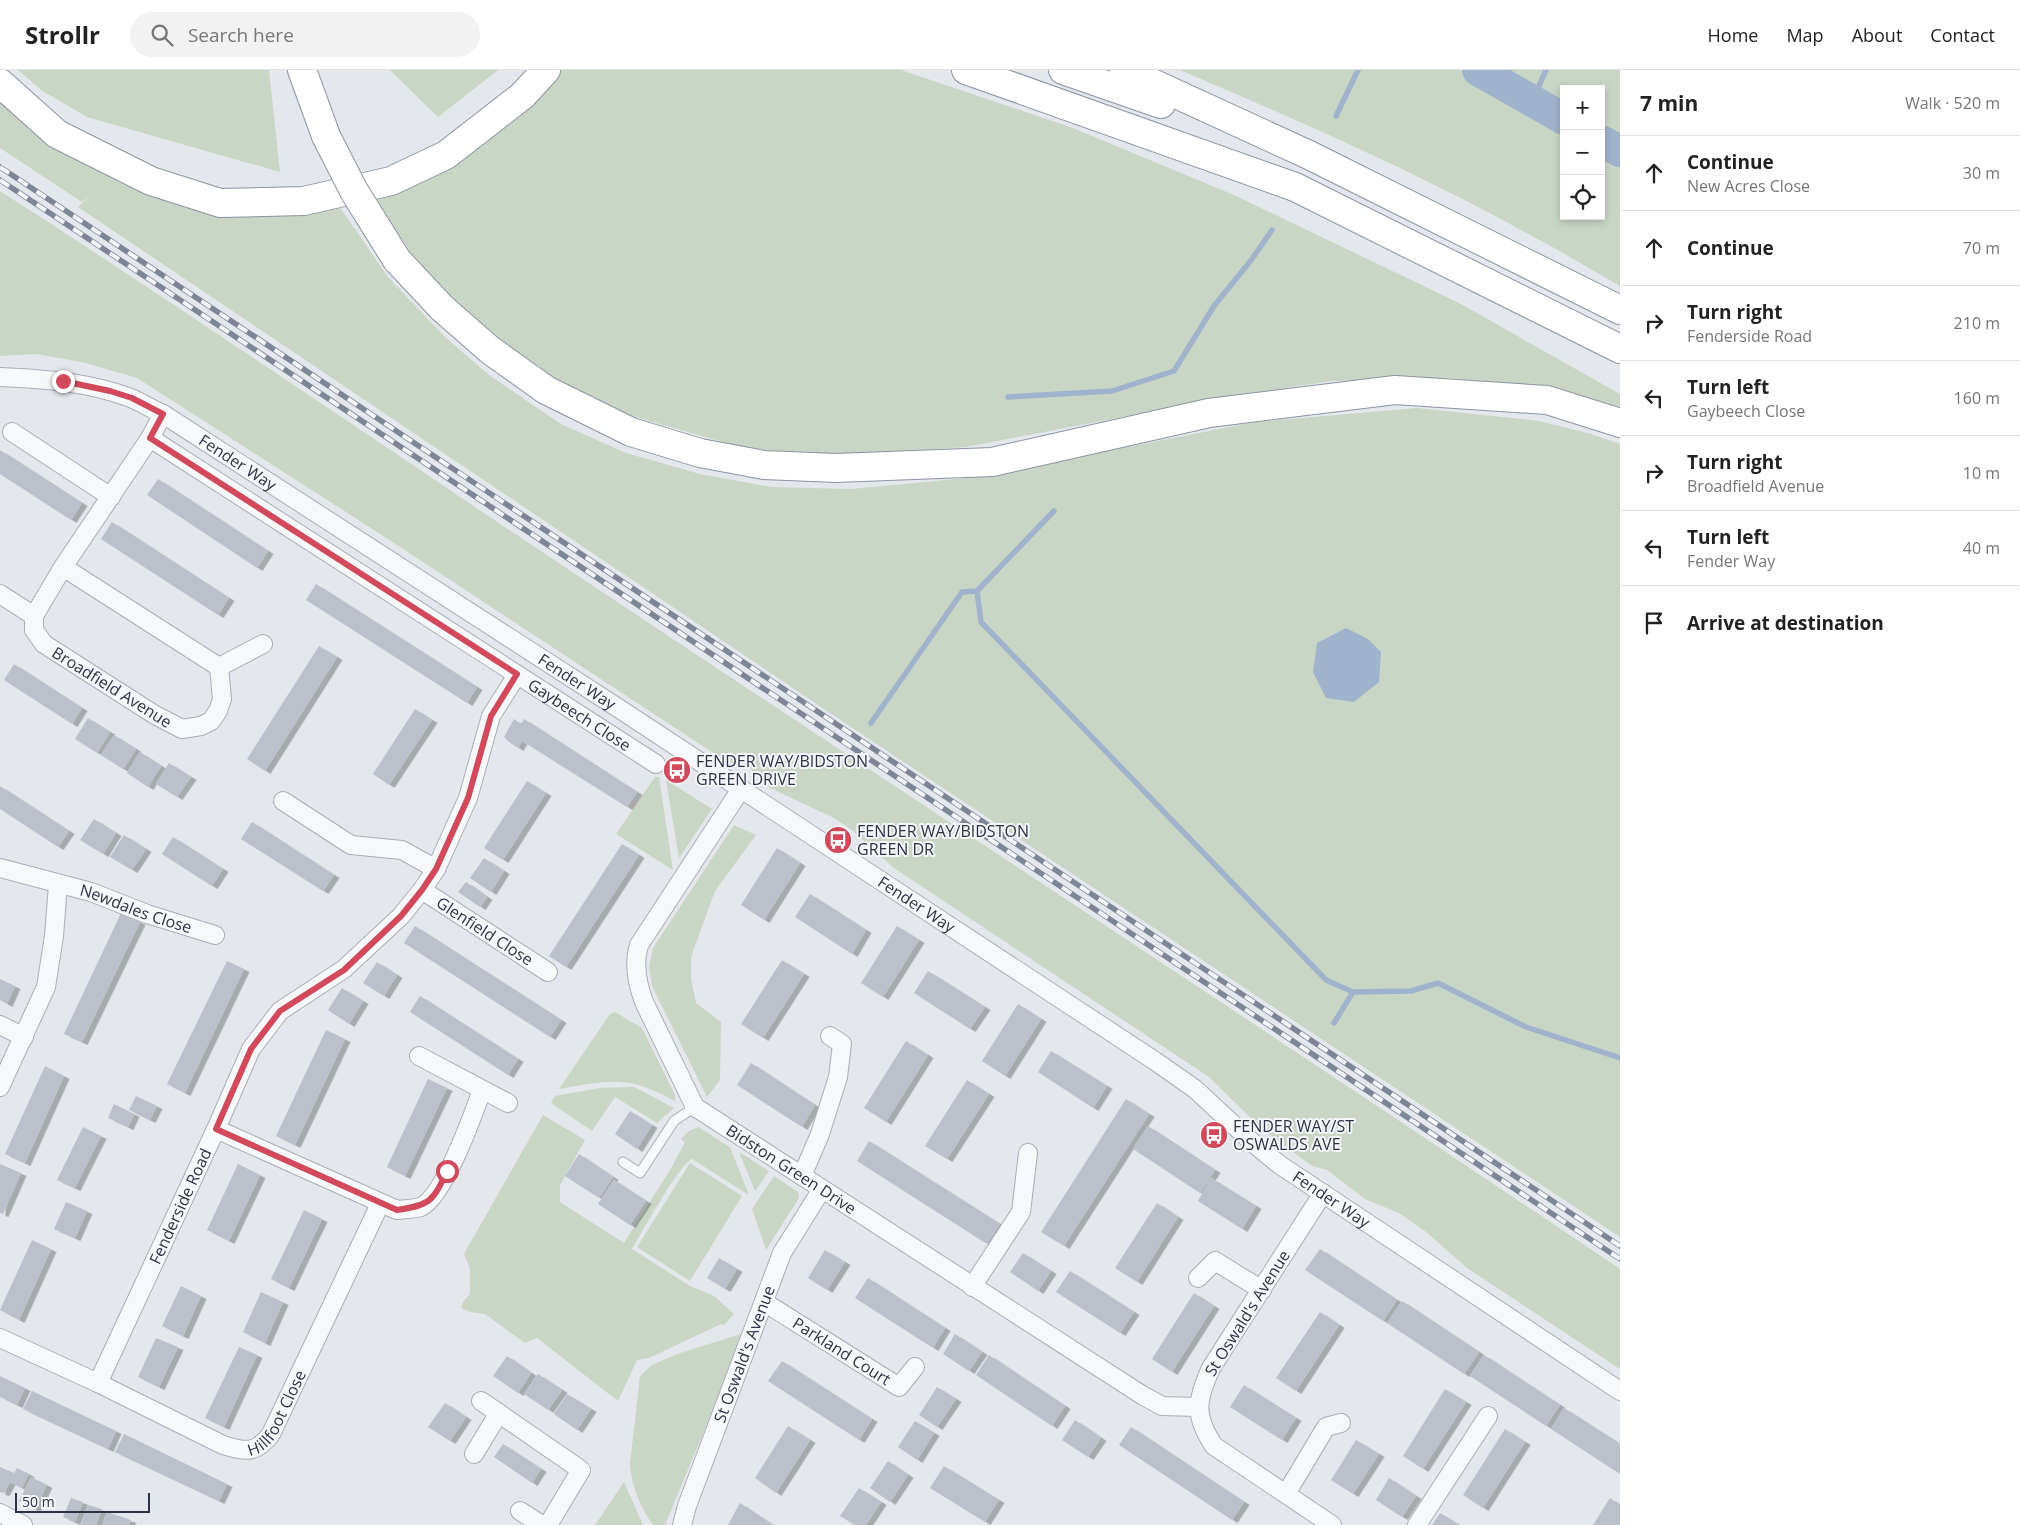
<!DOCTYPE html>
<meta charset="utf-8">
<style>
:root{--surface:#fff;--page:#f2f2f2;--text:#222;--muted:#767676;--line:#e0e0e0}
body{margin:0;font-family:"Open Sans",sans-serif;background:var(--page);color:var(--text)}
.controls{position:absolute;right:15px;top:15px;display:grid;overflow:hidden;border-radius:0px;box-shadow:0 2px 8px #0003}
.controls button{width:45px;height:45px;display:grid;place-items:center;padding:0;border:0;border-bottom:1px solid var(--line);background:var(--surface);color:var(--text);font:25px sans-serif}
.scale{position:absolute;left:15px;bottom:12px;width:135px;box-sizing:border-box;padding-left:5px;border:2px solid #2b3445;border-top:0;font-size:14px;line-height:18px;white-space:nowrap;color:#2b3445;-webkit-text-stroke:4px #f4f6f9;paint-order:stroke}
.stop{position:absolute;width:15px;height:15px;margin:-11px;border:4px solid #d1495b;border-radius:50%;background:#fff}
.stop.end{background:#d1495b;border-color:#fff;box-shadow:0 1px 5px #0008}
.list{margin:0;padding:0;list-style:none}
h2{display:flex;justify-content:space-between;align-items:center;height:65px;margin:0;padding:0 20px;font-size:21px}
h2 small{font-size:16px;font-weight:400;color:var(--muted)}
.list li{display:grid;grid-template-columns:32px 1fr auto;gap:15px;align-items:center;box-sizing:border-box;height:75px;padding:0 20px;border-top:1px solid var(--line)}
.list b{display:block;font-size:19px;white-space:nowrap}
.list p{margin:0;font-size:16px;white-space:nowrap;color:var(--muted)}
.list em{font-size:16px;font-style:normal;color:var(--muted)}
.icon{flex:none;width:28px;height:28px;fill:none;stroke:currentColor;stroke-width:2;stroke-linecap:round;stroke-linejoin:round}
.map{position:relative;flex:none;width:1620px;height:1455px;overflow:hidden}
header{display:flex;align-items:center;gap:30px;box-sizing:border-box;height:70px;padding:0 25px;background:var(--surface);border-bottom:1px solid var(--line)}
header strong{font-size:24px}
nav{display:flex;gap:28px;margin-inline-start:auto;font-size:18px}
.search{width:350px;height:45px;background:var(--page);display:flex;align-items:center;gap:12px;box-sizing:border-box;padding:0 18px;border-radius:28px;color:var(--muted);font-size:19px}
main{display:flex}
aside{flex:1;background:var(--surface)}
.map>svg:first-child{display:block}
</style>
<header>
<strong>Strollr</strong>
<div class="search"><svg class="icon" aria-label="search" viewBox="0 0 24 24"><circle cx="10" cy="10" r="6"/><path d="M15 15l6 6"/></svg>Search here</div>
<nav><a>Home</a><a>Map</a><a>About</a><a>Contact</a></nav>
</header>
<main>
<div class="map">
<svg width="1620" height="1455" viewBox="0 0 1620 1455">
<defs>
<filter id="shadow"><feDropShadow dx="5.5" dy="3" stdDeviation="0" flood-color="#0004"/></filter>
</defs>
<rect width="100%" height="100%" fill="#e4e7ec"/>
<!-- green -->
<path fill="#c9d6c5" d="M18,0H269L280,102L87,47L41,20Z
M390,0H498L438,47Z
M557,0H901L1073,58L1234,125L1459,233L1620,324V340L1551,322L1453,308L1332,311L1231,326L966,377L820,387L740,377L642,349L585,329L538,300L444,226L413,186L373,127Z
M1180,0H1472L1564,54V146H1601V76L1620,87V216C1593,201 1568,185 1541,171C1425,106 1302,52 1180,0Z
M1486,0H1620V75L1601,64V19H1564V43Z
M0,33L50,71L122,114L182,133H337L388,207L445,267L489,305L561,354L626,383L700,404L771,417L851,419L967,408L1255,352L1417,338L1539,351L1591,364L1620,374V1167L842,651L78,137L94,122L82,132L0,78Z
M0,121C216,260 428,407 643,549C969,766 1296,980 1620,1199V1299L1467,1198L1425,1161L1399,1143L1365,1129L1327,1100L1312,1096L1263,1060L1209,1007L894,798L852,760L834,748L770,718L748,696L730,694L388,469L137,308L82,292L36,284L0,286Z
M655,707H659L673,800L616,764Z
M666,710L712,739L679,788Z
M734,755L756,765L715,821L691,887V909L696,933L721,952L720,1010L707,1027L652,916L649,897L653,878Z
M615,942L642,958L675,1025V1031C628,1005 610,1010 559,1019L610,944Z
M634,1017L674,1038L657,1053L615,1027L592,1061L551,1033L555,1026L600,1018Z
M543,1045L585,1070L560,1115V1132L624,1173L672,1097L685,1072L681,1069L689,1061L698,1057L730,1077L749,1125L692,1089C680,1093 641,1164 632,1179L690,1216L714,1226L734,1244L724,1255L721,1254L649,1288L637,1290L618,1331L537,1268L525,1273L485,1244L470,1242L461,1238L463,1232L470,1224V1199L464,1184Z
M739,1082L769,1101L755,1121Z
M690,1093L742,1126L690,1211L637,1177Z
M774,1106L798,1122L799,1128L766,1180L752,1139Z
M741,1264L740,1268L743,1267L665,1455H653C640,1437 631,1415 630,1393L640,1306L652,1295L677,1284Z
M624,1412L643,1455H595Z"/>
<!-- water -->
<path fill="#9fb4cc" d="M1346,558L1368,569L1381,582L1379,612L1354,632L1326,628L1313,602L1317,573Z"/>
<g fill="none" stroke-linecap="round" stroke-linejoin="round">
<!-- stream -->
<path stroke="#9fb4cc" stroke-width="5.5" d="M1534,27L1546,0
M1336,46L1358,0
M1008,327L1112,321L1174,301L1214,236L1252,189L1272,160
M977,521L1054,441
M871,653L962,522L977,521L981,552L1326,910L1353,922L1411,921L1438,913L1526,957L1620,988
M1334,953L1353,922"/>
<!-- river -->
<path stroke="#9fb4cc" stroke-width="32" d="M1478,0L1564,49
M1601,71L1620,81"/>
</g>
<!-- building -->
<path fill="#bbc0ca" filter="url(#shadow)" d="M0,380L82,433L71,450L0,404Z
M158,409L268,481L257,498L147,425Z
M112,452L229,528L218,545L101,469Z
M316,514L477,617L467,633L306,530Z
M319,576L337,587L265,701L247,689Z
M14,594L82,638L72,654L4,610Z
M415,639L432,650L389,715L373,704Z
M88,648L110,662L97,683L75,669Z
M514,649L521,654L524,649L637,722L627,737L522,671L518,678L509,672L504,667Z
M114,665L136,679L123,699L101,685Z
M140,682L161,696L148,717L127,703Z
M169,693L191,707L177,727L156,714Z
M527,711L546,723L503,790L484,778Z
M0,716L69,761L58,777L0,739Z
M94,749L116,763L103,784L80,770Z
M252,752L334,805L323,821L241,769Z
M124,765L146,779L132,800L110,787Z
M173,767L223,799L212,816L162,784Z
M622,774L639,785L566,897L549,886Z
M777,778L800,793L764,850L741,835Z
M484,788L504,801L491,822L470,808Z
M466,812L487,827L480,837L458,822Z
M810,824L866,860L852,884L795,847Z
M121,843L140,852L82,972L64,964Z
M415,856L561,950L550,967L404,873Z
M897,856L919,870L883,927L861,913Z
M782,890L804,904L763,968L741,954Z
M227,891L244,899L185,1023L167,1014Z
M377,892L397,905L384,926L363,913Z
M928,901L985,937L970,959L914,923Z
M0,909L15,916L7,934L0,930Z
M342,918L363,931L349,954L328,940Z
M420,926L518,989L508,1005L410,942Z
M1018,934L1041,949L1005,1006L982,991Z
M326,960L345,969L295,1075L276,1066Z
M906,971L928,985L886,1052L864,1038Z
M1051,981L1107,1016L1093,1038L1038,1002Z
M751,993L815,1035L802,1057L737,1015Z
M45,996L64,1006L25,1093L5,1084Z
M428,1009L447,1018L405,1106L387,1097Z
M967,1010L989,1024L947,1089L925,1076Z
M136,1026L157,1036L150,1050L129,1040Z
M1126,1029L1149,1044L1064,1176L1041,1162Z
M114,1034L134,1044L128,1057L108,1048Z
M630,1041L652,1055L637,1079L615,1064Z
M1148,1056L1215,1100L1200,1123L1133,1079Z
M83,1057L101,1066L75,1118L57,1110Z
M869,1071L1000,1154L987,1174L857,1091Z
M579,1084L613,1107L599,1128L565,1106Z
M0,1094L21,1103L3,1144L0,1143Z
M238,1094L260,1105L229,1171L207,1160Z
M1211,1108L1256,1136L1242,1159L1198,1131Z
M614,1110L646,1131L630,1155L598,1134Z
M66,1132L87,1141L75,1168L54,1159Z
M1157,1133L1178,1147L1137,1212L1115,1198Z
M304,1140L322,1149L289,1218L271,1209Z
M32,1170L51,1179L19,1250L0,1240Z
M1320,1179L1397,1230L1383,1251L1305,1200Z
M825,1180L845,1192L827,1220L808,1208Z
M1023,1183L1051,1201L1038,1221L1010,1202Z
M719,1188L737,1199L725,1219L707,1208Z
M1070,1201L1134,1242L1120,1263L1056,1222Z
M868,1208L945,1258L933,1278L855,1228Z
M181,1216L201,1226L183,1266L162,1256Z
M261,1222L283,1232L265,1273L243,1262Z
M1194,1223L1214,1236L1172,1302L1152,1289Z
M1402,1231L1479,1282L1464,1304L1387,1253Z
M1320,1242L1339,1255L1296,1321L1276,1308Z
M955,1264L982,1282L969,1301L943,1284Z
M156,1268L178,1277L159,1317L138,1307Z
M239,1277L257,1285L224,1357L205,1348Z
M989,1285L1065,1336L1052,1356L976,1305Z
M1484,1285L1560,1335L1546,1356L1470,1306Z
M507,1286L531,1303L518,1323L493,1306Z
M782,1291L872,1349L859,1370L768,1311Z
M538,1304L562,1320L548,1340L524,1324Z
M0,1306L25,1318L17,1335L0,1327Z
M1244,1315L1296,1348L1282,1370L1230,1337Z
M937,1317L956,1329L937,1357L919,1345Z
M1445,1319L1466,1332L1423,1399L1403,1386Z
M32,1321L116,1361L108,1379L23,1339Z
M567,1324L591,1339L577,1360L554,1344Z
M445,1333L466,1347L450,1371L428,1357Z
M1564,1338L1620,1374V1404L1551,1359Z
M1075,1350L1101,1368L1088,1387L1062,1370Z
M915,1351L934,1363L917,1390L898,1377Z
M788,1356L810,1370L776,1423L755,1408Z
M1131,1357L1244,1432L1232,1450L1119,1375Z
M1505,1359L1525,1372L1483,1438L1463,1425Z
M124,1364L227,1414L219,1431L115,1382Z
M1356,1370L1379,1384L1353,1424L1331,1410Z
M503,1374L541,1399L532,1413L494,1387Z
M888,1391L908,1405L890,1432L870,1418Z
M944,1396L999,1430L985,1452L930,1418Z
M0,1397L14,1403L17,1398L29,1404L22,1418L10,1412L4,1423L0,1422Z
M31,1407L47,1415L35,1439L19,1431Z
M1389,1408L1416,1426L1402,1447L1376,1430Z
M859,1418L881,1432L866,1455H855L840,1446Z
M71,1428L83,1432L75,1452L63,1447Z
M1610,1428L1620,1435V1455H1593Z
M740,1433L753,1442L773,1455H728Z
M88,1435L102,1439L96,1455H81Z
M107,1442L131,1450L129,1455H102Z
M1440,1443L1453,1451L1459,1455H1432Z"/>
<g fill="none" stroke-linecap="round" stroke-linejoin="round">
<defs>
<path id="lane" d="M623,1092L640,1103L674,1051L695,1037"/>
<g id="street">
<path id="s1" d="M0,307C44,309 87,312 128,327C140,331 151,339 163,344L612,634L1155,991L1195,1019L1253,1073L1280,1095L1620,1321"/>
<path d="M12,362L111,427"/>
<path id="s2" d="M150,368L656,694"/>
<path d="M63,497L219,597L222,629L218,641L211,651L201,656L182,659L155,645L44,574L34,560V546L63,497L150,368L163,344"/>
<path d="M0,524L34,546"/>
<path d="M219,597L263,574"/>
<path id="s3" d="M741,719L639,875C633,894 637,913 644,932L695,1037L1142,1325L1162,1336L1198,1337"/>
<path d="M283,731L351,775L402,780L436,799"/>
<path id="s4" d="M0,798L91,822L147,844L215,865"/>
<path id="s5" d="M422,820L548,902"/>
<path d="M0,955L24,967"/>
<path d="M419,986L508,1033"/>
<path d="M0,1017L46,917L54,866L58,815"/>
<path d="M216,1059L397,1140C404,1139 414,1139 421,1137C444,1126 473,1045 482,1020"/>
<path d="M802,1106L820,1064L838,1007L842,974L830,966"/>
<path d="M1323,1123L1211,1298C1196,1331 1194,1346 1214,1376L1332,1455"/>
<path d="M1198,1208L1215,1191L1262,1220"/>
<path d="M972,1217L1021,1142L1028,1083"/>
<path id="s6" d="M764,1232L899,1317L915,1297"/>
<path id="s7" d="M0,1268L98,1313L223,1375C245,1382 256,1384 271,1364L380,1134"/>
<path id="s8" d="M98,1313L216,1059L251,979L280,941L344,899L401,846L422,820L436,799L468,728L491,646L517,605"/>
<path d="M481,1331L581,1400L548,1455"/>
<path d="M474,1384L499,1343"/>
<path d="M1286,1424L1326,1357L1341,1353"/>
<path d="M520,1441L542,1455"/>
<path d="M0,1443L23,1455"/>
<path id="s9" d="M682,1455L687,1436L782,1183L822,1119"/>
<path d="M1417,1455L1488,1346"/>
</g>
<path id="highway" d="M302,0L326,66
M966,0L1295,117L1620,279
M1063,0L1161,34
M1124,0L1309,85L1620,240
M0,13L57,64L151,111L220,133L304,131L391,111L446,85L522,26L546,0
M397,190L442,238L490,280L546,320L631,362L700,383L764,395L836,398L992,392L1209,343L1395,320L1547,330L1620,353"/>
</defs>
<!-- lane casing -->
<use href="#lane" stroke="#a9aeb7" stroke-width="11"/>
<!-- street casing -->
<use href="#street" stroke="#a9aeb7" stroke-width="20"/>
<!-- highway casing -->
<use href="#highway" stroke="#8b94a3" stroke-width="30"/>
<!-- lane -->
<use href="#lane" stroke="#f7f8fa" stroke-width="9"/>
<!-- street -->
<use href="#street" stroke="#f7f8fa" stroke-width="18"/>
<!-- highway -->
<use href="#highway" stroke="#fff" stroke-width="28"/>
<defs>
<path id="rail" d="M0,97L1620,1176
M0,110L1620,1189"/>
</defs>
<!-- rail casing -->
<use href="#rail" stroke="#7d8696" stroke-width="5.5"/>
<!-- rail -->
<use href="#rail" stroke="#f4f6f9" stroke-width="4" stroke-dasharray="11" stroke-linecap="butt"/>
<defs>
<path id="highway-bridge" d="M326,66L354,121L397,190"/>
</defs>
<!-- highway-bridge casing -->
<use href="#highway-bridge" stroke="#8b94a3" stroke-width="30" stroke-linecap="butt"/>
<!-- highway-bridge -->
<use href="#highway-bridge" stroke="#fff" stroke-width="28"/>
</g>
<g fill="none" stroke-linecap="round" stroke-linejoin="round">
<!-- route -->
<path stroke="#d1495b" stroke-width="6" d="M63,311L110,321L132,328L163,344L150,368L517,604L491,646L468,728L436,799L422,820L401,846L344,900L280,941L251,979L216,1059L397,1140C431,1135 433,1131 447,1101"/>
</g>
<!-- icons -->
<defs>
<symbol id="bus-disc" viewBox="-11 -11 22 22"><circle r="9.5" fill="#d1495b" stroke="#f4f6f9"/><path d="M-5-6H5V4H4V6H2V4H-2V6H-4V4H-5ZM-3.5-4V0h7V-4ZM-3.5 1.2v1.5H-2V1.2ZM2 1.2v1.5H3.5V1.2Z" fill="#fff"/></symbol>
</defs>
<g fill-rule="evenodd">
<use href="#bus-disc" x="661" y="684" width="32" height="32"/>
<use href="#bus-disc" x="822" y="754" width="32" height="32"/>
<use href="#bus-disc" x="1198" y="1049" width="32" height="32"/>
</g>
<g text-anchor="middle" stroke-width="4" stroke-linejoin="round" paint-order="stroke">
<!-- street labels -->
<g font-size="16" fill="#2b3445" stroke="#f4f6f9">
<text dy="6" stroke="none"><textPath href="#s1" startOffset="258">Fender Way</textPath></text>
<text dy="6" stroke="none"><textPath href="#s1" startOffset="662">Fender Way</textPath></text>
<text transform="translate(112 617) rotate(32)" y="6">Broadfield Avenue</text>
<text dy="6" stroke="none"><textPath href="#s2" startOffset="511">Gaybeech Close</textPath></text>
<text dy="6" stroke="none"><textPath href="#s1" startOffset="1068">Fender Way</textPath></text>
<text dy="6" stroke="none"><textPath href="#s4" startOffset="142">Newdales Close</textPath></text>
<text dy="6" stroke="none"><textPath href="#s5" startOffset="75">Glenfield Close</textPath></text>
<text dy="6" stroke="none"><textPath href="#s3" startOffset="476">Bidston Green Drive</textPath></text>
<text dy="6" stroke="none"><textPath href="#s1" startOffset="1578">Fender Way</textPath></text>
<text dy="6" stroke="none"><textPath href="#s8" startOffset="195">Fenderside Road</textPath></text>
<text transform="translate(1247 1243) rotate(-58)" y="6">St Oswald's Avenue</text>
<text dy="6" stroke="none"><textPath href="#s6" startOffset="92">Parkland Court</textPath></text>
<text dy="6" stroke="none"><textPath href="#s9" startOffset="182">St Oswald's Avenue</textPath></text>
<text dy="6" stroke="none"><textPath href="#s7" startOffset="322">Hillfoot Close</textPath></text>
</g>
<!-- poi labels -->
<g font-size="16" fill="#2b3445" stroke="#f4f6f9" text-anchor="start">
<text x="696" y="697">FENDER WAY/BIDSTON<tspan x="696" dy="18">GREEN DRIVE</tspan></text>
<text x="857" y="767">FENDER WAY/BIDSTON<tspan x="857" dy="18">GREEN DR</tspan></text>
<text x="1233" y="1062">FENDER WAY/ST<tspan x="1233" dy="18">OSWALDS AVE</tspan></text>
</g>
</g>
</svg>
<div class="controls">
<button>+</button>
<button>−</button>
<button><svg class="icon" aria-label="locate" viewBox="0 0 24 24"><circle cx="12" cy="12" r="6"/><path d="M12 2v4M12 18v4M2 12h4M18 12h4"/></svg></button>
</div>
<div class="scale">50 m</div>
<div class="stop" style="left:447px;top:1101px"></div>
<div class="stop end" style="left:63px;top:311px"></div>
</div>
<aside>
<h2>7 min<small>Walk · 520 m</small></h2>
<ul class="list">
<li><svg class="icon" aria-label="ahead" viewBox="0 0 24 24"><path d="M12 20V5M6 11l6-6 6 6"/></svg><div><b>Continue</b><p>New Acres Close</p></div><em>30 m</em></li>
<li><svg class="icon" aria-label="ahead" viewBox="0 0 24 24"><path d="M12 20V5M6 11l6-6 6 6"/></svg><div><b>Continue</b></div><em>70 m</em></li>
<li><svg class="icon" aria-label="right" viewBox="0 0 24 24"><path d="M7 20v-9h11M14 6l5 5-5 5"/></svg><div><b>Turn right</b><p>Fenderside Road</p></div><em>210 m</em></li>
<li><svg class="icon" aria-label="left" viewBox="0 0 24 24"><path d="M17 20v-9H6M10 6l-5 5 5 5"/></svg><div><b>Turn left</b><p>Gaybeech Close</p></div><em>160 m</em></li>
<li><svg class="icon" aria-label="right" viewBox="0 0 24 24"><path d="M7 20v-9h11M14 6l5 5-5 5"/></svg><div><b>Turn right</b><p>Broadfield Avenue</p></div><em>10 m</em></li>
<li><svg class="icon" aria-label="left" viewBox="0 0 24 24"><path d="M17 20v-9H6M10 6l-5 5 5 5"/></svg><div><b>Turn left</b><p>Fender Way</p></div><em>40 m</em></li>
<li><svg class="icon" aria-label="arrive" viewBox="0 0 24 24"><path d="M6 21V4h12l-3 4 3 4H6"/></svg><div><b>Arrive at destination</b></div></li>
</ul>
</aside>
</main>
